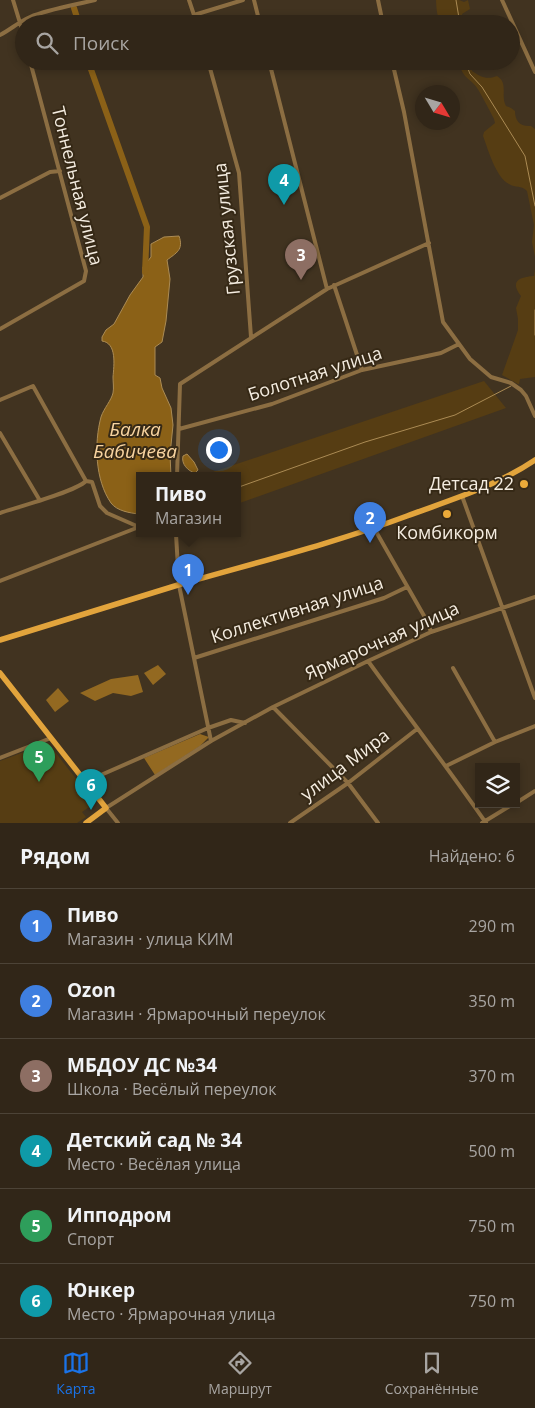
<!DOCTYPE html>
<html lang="ru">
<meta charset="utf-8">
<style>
:root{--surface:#312618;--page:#392e21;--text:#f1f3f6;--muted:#a8a5a2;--line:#4c4337;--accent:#1a73e8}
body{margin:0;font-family:"Open Sans",sans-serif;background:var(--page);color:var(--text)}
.controls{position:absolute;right:15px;bottom:15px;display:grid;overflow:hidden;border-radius:0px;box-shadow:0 2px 8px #0003}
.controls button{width:45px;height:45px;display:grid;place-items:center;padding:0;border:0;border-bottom:1px solid var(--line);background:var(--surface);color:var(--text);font:25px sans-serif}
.compass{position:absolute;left:415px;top:85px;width:45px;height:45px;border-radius:50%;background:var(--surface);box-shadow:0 2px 8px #0003;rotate:128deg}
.you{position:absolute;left:218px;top:449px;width:18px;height:18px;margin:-12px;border:4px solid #fff;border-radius:50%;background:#1a73e8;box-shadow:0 0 0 8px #1a73e833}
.badge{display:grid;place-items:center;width:32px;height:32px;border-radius:50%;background:var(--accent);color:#fff;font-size:16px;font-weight:700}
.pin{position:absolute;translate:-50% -41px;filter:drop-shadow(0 1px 2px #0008)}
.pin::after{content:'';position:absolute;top:26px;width:18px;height:15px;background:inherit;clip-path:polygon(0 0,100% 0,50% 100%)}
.popup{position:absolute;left:136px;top:472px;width:105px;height:65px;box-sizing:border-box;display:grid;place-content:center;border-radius:0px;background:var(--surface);filter:drop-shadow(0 1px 4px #0005);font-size:16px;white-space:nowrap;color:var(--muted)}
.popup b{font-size:19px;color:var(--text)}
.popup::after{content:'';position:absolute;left:50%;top:100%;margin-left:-10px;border:10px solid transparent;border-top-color:var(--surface)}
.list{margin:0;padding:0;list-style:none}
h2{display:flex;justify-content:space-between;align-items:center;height:65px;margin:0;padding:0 20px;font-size:21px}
h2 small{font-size:16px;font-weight:400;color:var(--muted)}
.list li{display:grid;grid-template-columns:32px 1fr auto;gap:15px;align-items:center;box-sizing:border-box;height:75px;padding:0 20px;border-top:1px solid var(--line)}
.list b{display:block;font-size:19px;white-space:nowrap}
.list p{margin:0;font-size:16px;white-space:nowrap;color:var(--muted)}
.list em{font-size:16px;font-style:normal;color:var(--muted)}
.icon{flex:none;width:28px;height:28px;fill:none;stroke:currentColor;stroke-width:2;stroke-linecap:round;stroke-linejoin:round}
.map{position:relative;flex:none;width:535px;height:823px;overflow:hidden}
.search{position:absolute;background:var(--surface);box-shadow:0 2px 8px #0003;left:15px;right:15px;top:15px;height:55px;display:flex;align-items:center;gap:12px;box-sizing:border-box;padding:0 18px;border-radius:28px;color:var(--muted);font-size:19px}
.sheet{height:515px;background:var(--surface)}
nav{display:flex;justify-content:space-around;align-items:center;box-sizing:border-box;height:70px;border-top:1px solid var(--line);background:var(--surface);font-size:14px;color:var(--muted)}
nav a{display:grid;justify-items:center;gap:2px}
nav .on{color:var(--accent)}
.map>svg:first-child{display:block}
</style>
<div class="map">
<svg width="535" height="823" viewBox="0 0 535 823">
<rect width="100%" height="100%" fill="#413320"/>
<!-- green -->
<path fill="#563d13" d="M436,0H459L464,2L468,0L470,9L462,14L464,24C442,22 437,28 436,0Z
M459,61H471L472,71C481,77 486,80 497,76C509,83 500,96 506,106L511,108L515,111C515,121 520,127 531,126L535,129V257L532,242L534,225L527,191C522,185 515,188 509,184C496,178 488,149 483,136L484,132L495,123L494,119C489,109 484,100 479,91C472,78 462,80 459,61Z
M535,269V377L520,379L519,384H518L502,375L518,330V319L516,308L521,296C510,282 518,277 534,276Z
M484,381L506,408L237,504V476H201Z
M48,743L95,803L82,812L86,817L77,823H0V761Z"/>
<!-- forest -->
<path fill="#936921" d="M158,665L166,674L153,685L144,673Z
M138,675L143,692L131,696L113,693L95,701L80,693L111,679Z
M58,688L69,701L55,712L46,700Z
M200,734L209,737L200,746L155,775L144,758Z"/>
<!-- water -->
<path fill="#8b6117" stroke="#ab8b54" d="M179,236C184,250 176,253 167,260L170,279L166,321L162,342L155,347V375L160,378L162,388L171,408L173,425L170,455L171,476H139V514C130,513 117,511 111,503C95,480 94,443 101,417C104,408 111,401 113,393C114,388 113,382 113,377C114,365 117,343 102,341V337L106,330L114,324L130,295L143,277V267L151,257V244L164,237Z
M187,454L194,462L198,470L195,473C188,471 181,464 183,456Z"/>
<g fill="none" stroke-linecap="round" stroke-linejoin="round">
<!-- stream -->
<path stroke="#ab8b54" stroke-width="1" d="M456,0L460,24
M465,61L470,74L482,87L525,156L535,206
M535,310V335
M237,487H239L365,442L455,415L511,386"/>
<!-- river -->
<path stroke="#8b6117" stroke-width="6" d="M74,8L79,24
M88,61L147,227L145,272"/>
<!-- street -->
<path stroke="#8c6e42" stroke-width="4" d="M13,0L24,36
M189,0L194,15L195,24
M254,0L260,24
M378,0L383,24
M502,0L535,72
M194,15L243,0
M0,35C10,30 20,21 30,17C49,9 75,5 95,0
M208,61L239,173L251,337
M269,61L327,289
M392,61L404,112L443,322L470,359L491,377L511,383L521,390L526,396L535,416
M0,198L50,172L60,171
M334,285L362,370
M0,329L84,281L86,271L30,61
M0,400L33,386L86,481L92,482L100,506L107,513L139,527
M179,429L272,404L362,370L441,353L459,344
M0,433L39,499
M177,476L180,384L327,289L429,243
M462,496L535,698
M0,513C18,507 75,492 86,481
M374,528L427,621L431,632
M176,534L179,585L211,741
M0,581L139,527
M194,658L384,598L407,587
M368,661C407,715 448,768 486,823
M453,668L495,742
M273,707L348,783L378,823
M0,758L51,738
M446,766L495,742L535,726
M85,782L208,728L231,720L245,723
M516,803L535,791
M118,823L106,808L211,741L273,707L368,661L431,632L535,597
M290,823L348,783L417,729
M482,823L513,804"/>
<!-- primary -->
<path stroke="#e2a43c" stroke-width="5.5" d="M0,640C59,622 118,603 178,585C254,563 332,544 407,516C450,500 497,486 535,460
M0,673L106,808L86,823"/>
</g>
<!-- markers -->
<g fill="#ebaa39" stroke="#362916" stroke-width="2">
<circle cx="524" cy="484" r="5"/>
<circle cx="447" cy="514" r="5"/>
</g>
<g text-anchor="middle" stroke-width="4" stroke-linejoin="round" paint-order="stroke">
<!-- street labels -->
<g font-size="18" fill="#f5ede1" stroke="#362916">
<text transform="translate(77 186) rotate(76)" y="6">Тоннельная улица</text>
<text transform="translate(227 229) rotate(-96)" y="6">Грузская улица</text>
<text transform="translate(315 374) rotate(-18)" y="6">Болотная улица</text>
<text transform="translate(297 610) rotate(-18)" y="6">Коллективная улица</text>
<text transform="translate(382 641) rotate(-24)" y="6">Ярмарочная улица</text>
<text transform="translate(345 765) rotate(-37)" y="6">улица Мира</text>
</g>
<!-- poi labels -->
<g font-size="18" fill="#f5ede1" stroke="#362916" text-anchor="end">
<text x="514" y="490">Детсад 22</text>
<text x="447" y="539" text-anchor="middle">Комбикорм</text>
</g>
<!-- water labels -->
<g font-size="19" font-style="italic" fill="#f8d4a0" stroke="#362916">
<text x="135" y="436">Балка<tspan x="135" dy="22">Бабичева</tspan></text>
</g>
</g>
</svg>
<div class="controls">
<button><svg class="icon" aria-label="layers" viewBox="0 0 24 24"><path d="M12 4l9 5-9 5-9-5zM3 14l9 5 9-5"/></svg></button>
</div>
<svg class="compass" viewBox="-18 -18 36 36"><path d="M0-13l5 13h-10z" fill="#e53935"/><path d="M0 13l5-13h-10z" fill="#a8a5a2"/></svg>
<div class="you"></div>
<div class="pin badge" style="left:188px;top:595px;background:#3f7fe0">1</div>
<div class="popup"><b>Пиво</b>Магазин</div>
<div class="pin badge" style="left:370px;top:543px;background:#3f7fe0">2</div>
<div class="pin badge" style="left:301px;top:280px;background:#8d6e63">3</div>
<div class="pin badge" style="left:284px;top:205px;background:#0f9aa8">4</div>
<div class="pin badge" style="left:39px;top:782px;background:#2e9e5b">5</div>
<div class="pin badge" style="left:91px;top:810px;background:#0f9aa8">6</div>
<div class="search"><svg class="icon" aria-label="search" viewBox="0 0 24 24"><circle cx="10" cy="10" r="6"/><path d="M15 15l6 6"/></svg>Поиск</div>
</div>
<section class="sheet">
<h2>Рядом<small>Найдено: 6</small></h2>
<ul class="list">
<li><span class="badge" style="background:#3f7fe0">1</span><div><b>Пиво</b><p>Магазин · улица КИМ</p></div><em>290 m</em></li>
<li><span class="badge" style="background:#3f7fe0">2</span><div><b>Ozon</b><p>Магазин · Ярмарочный переулок</p></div><em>350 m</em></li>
<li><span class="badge" style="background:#8d6e63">3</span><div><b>МБДОУ ДС №34</b><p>Школа · Весёлый переулок</p></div><em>370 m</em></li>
<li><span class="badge" style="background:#0f9aa8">4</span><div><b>Детский сад № 34</b><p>Место · Весёлая улица</p></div><em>500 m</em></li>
<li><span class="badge" style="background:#2e9e5b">5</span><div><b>Ипподром</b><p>Спорт</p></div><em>750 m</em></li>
<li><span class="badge" style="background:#0f9aa8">6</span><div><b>Юнкер</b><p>Место · Ярмарочная улица</p></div><em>750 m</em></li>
</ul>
</section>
<nav>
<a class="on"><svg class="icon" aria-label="map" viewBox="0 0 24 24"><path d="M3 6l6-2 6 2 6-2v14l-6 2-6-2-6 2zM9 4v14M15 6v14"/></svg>Карта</a>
<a><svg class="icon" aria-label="directions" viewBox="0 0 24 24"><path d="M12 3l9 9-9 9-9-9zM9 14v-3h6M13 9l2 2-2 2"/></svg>Маршрут</a>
<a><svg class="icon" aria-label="saved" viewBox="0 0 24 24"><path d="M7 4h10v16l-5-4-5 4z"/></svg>Сохранённые</a>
</nav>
